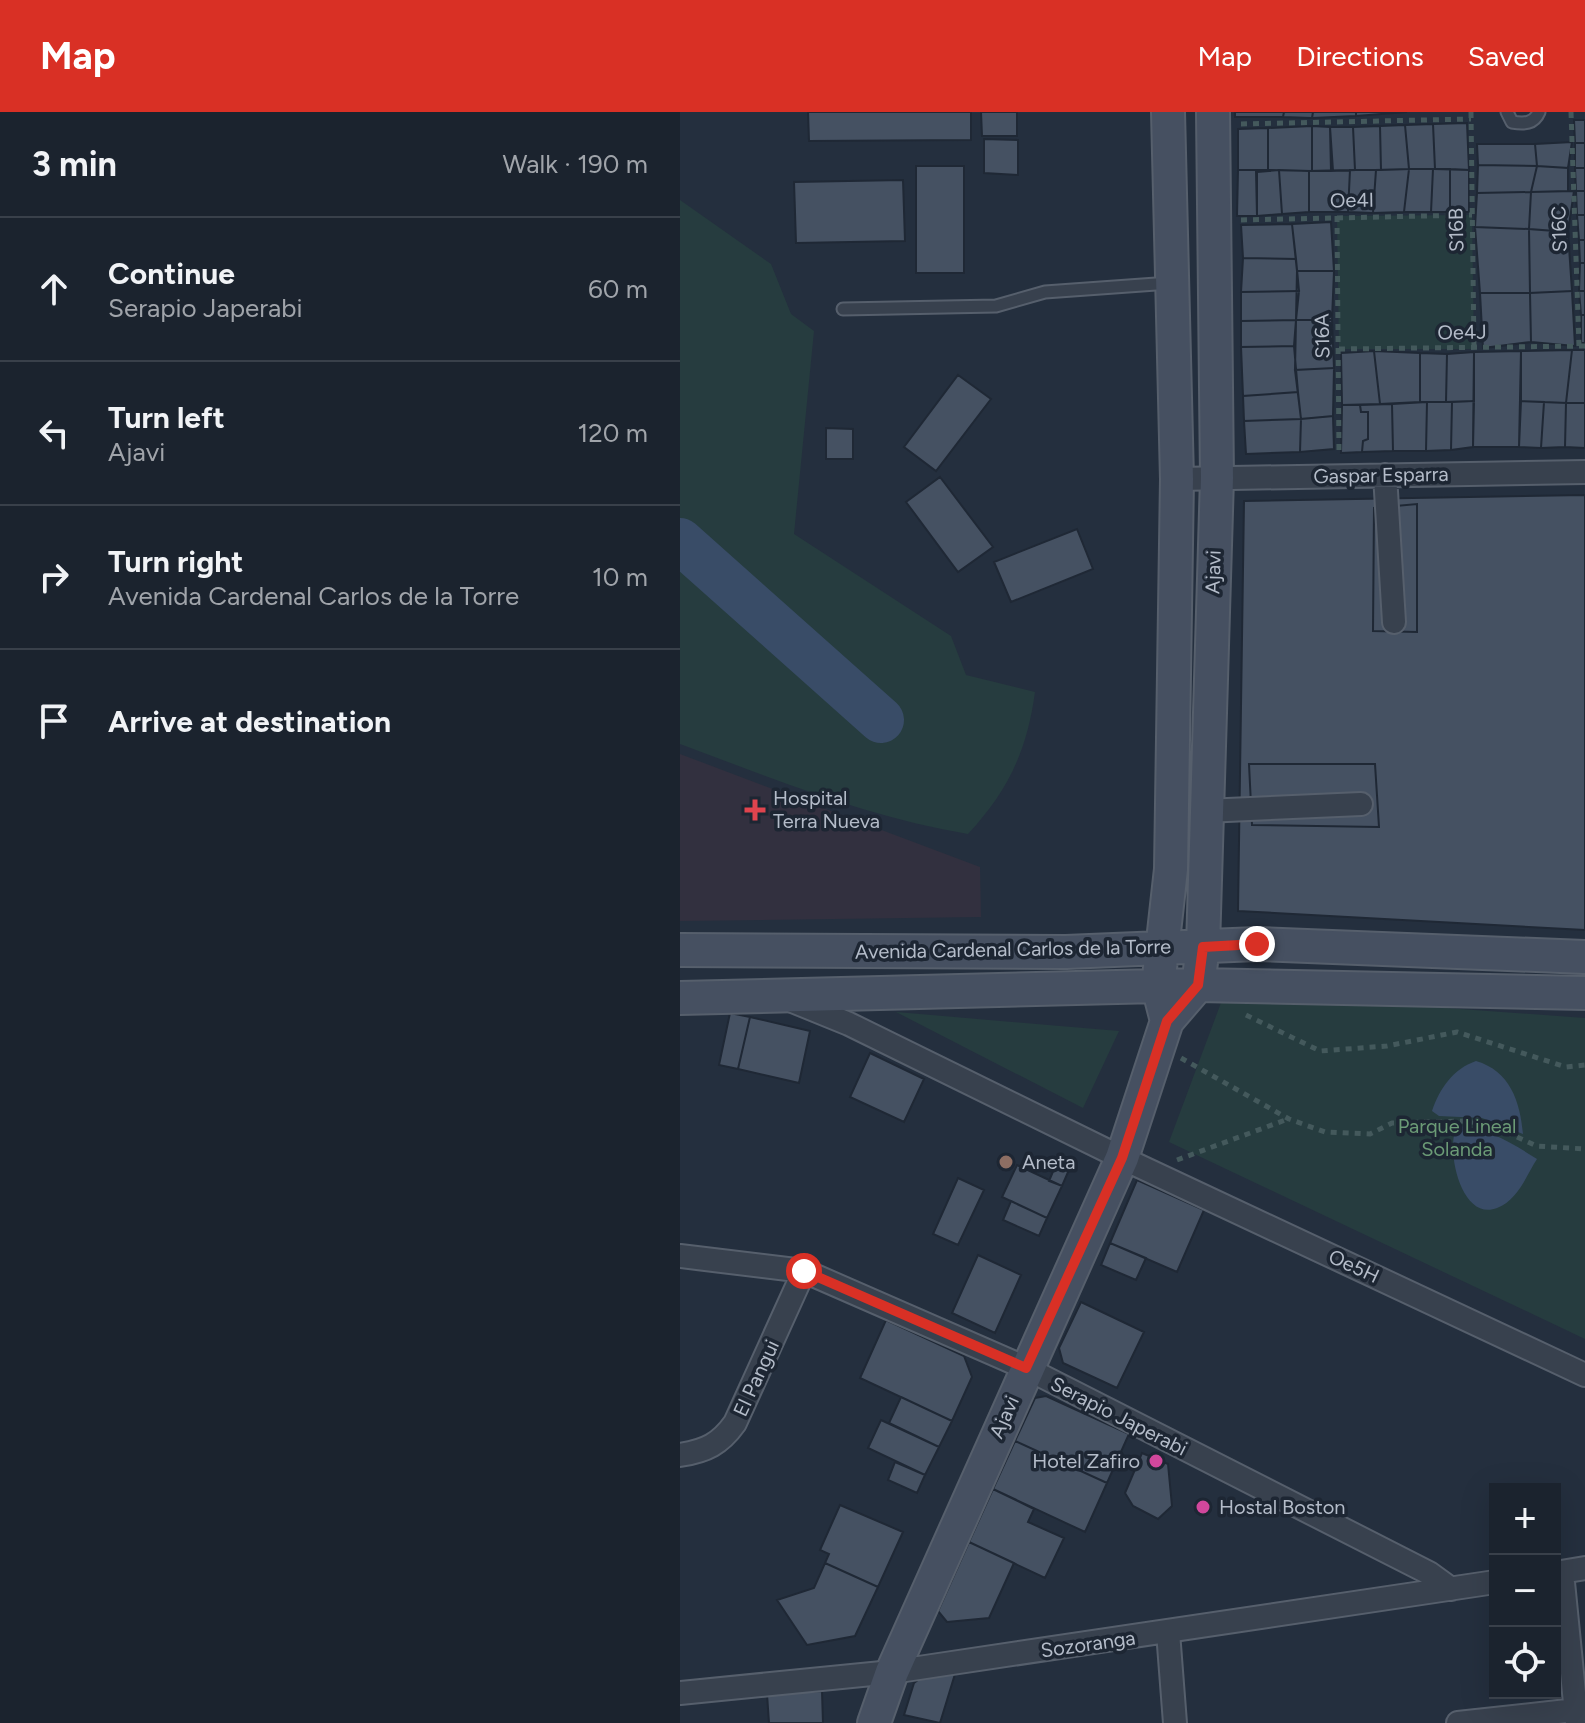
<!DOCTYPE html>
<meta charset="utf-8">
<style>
:root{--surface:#1b232e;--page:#242b36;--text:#f1f3f6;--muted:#a0a4aa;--line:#39404a;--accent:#d93025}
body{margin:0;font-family:Figtree,sans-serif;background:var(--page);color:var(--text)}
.controls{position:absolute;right:24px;bottom:24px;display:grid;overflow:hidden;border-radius:0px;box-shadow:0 8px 32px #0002}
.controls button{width:72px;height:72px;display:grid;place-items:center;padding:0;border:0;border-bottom:2px solid var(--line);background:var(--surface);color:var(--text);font:40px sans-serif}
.stop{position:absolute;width:24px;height:24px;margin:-18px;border:6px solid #d93025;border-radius:50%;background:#fff}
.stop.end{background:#d93025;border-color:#fff;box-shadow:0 2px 8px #0008}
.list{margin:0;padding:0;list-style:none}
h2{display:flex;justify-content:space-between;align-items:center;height:104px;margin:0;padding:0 32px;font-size:34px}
h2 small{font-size:26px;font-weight:400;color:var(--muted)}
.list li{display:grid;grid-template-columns:52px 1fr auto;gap:24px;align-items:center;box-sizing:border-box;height:144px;padding:0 32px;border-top:2px solid var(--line)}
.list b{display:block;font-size:30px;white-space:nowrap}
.list p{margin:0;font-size:26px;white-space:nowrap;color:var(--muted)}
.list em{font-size:26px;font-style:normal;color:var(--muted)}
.icon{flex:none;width:44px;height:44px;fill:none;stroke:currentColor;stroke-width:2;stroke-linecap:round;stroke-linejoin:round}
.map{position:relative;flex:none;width:905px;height:1611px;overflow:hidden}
header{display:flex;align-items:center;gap:48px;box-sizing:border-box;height:112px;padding:0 40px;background:var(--accent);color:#fff}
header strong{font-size:38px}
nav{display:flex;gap:44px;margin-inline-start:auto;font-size:28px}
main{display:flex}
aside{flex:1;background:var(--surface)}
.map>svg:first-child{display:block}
</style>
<header>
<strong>Map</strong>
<nav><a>Map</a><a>Directions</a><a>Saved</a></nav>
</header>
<main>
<aside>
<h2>3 min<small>Walk · 190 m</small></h2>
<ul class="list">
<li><svg class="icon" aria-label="ahead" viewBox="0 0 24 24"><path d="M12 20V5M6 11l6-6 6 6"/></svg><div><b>Continue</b><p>Serapio Japerabi</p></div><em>60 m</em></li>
<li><svg class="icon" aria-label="left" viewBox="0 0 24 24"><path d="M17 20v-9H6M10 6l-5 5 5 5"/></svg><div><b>Turn left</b><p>Ajavi</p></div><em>120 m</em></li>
<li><svg class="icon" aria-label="right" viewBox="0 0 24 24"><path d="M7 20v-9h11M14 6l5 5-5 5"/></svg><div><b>Turn right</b><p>Avenida Cardenal Carlos de la Torre</p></div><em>10 m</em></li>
<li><svg class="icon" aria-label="arrive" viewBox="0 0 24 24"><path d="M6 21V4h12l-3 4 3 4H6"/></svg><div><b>Arrive at destination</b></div></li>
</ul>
</aside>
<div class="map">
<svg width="905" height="1611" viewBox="0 0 905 1611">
<rect width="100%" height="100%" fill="#242f3e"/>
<!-- medical -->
<path fill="#32303f" d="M0,642L300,755L301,805L0,809Z"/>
<!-- green -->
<path fill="#263c3f" d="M0,88L91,152L111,202L134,219L114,422L271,524L286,563L355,580C347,639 328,679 288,722C188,705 94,667 0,632Z
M792,103L794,237H659L657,104Z
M545,880L905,906V1227L489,1030Z
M216,900L439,919L403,996Z"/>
<!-- water -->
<path fill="#394c67" d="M796,949C830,959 840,989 843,1022L802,1006L759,1004L752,999C760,976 773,957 796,949Z
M777,1014C808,1016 830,1030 857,1047C846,1064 838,1088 817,1096C781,1110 765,1037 777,1014Z"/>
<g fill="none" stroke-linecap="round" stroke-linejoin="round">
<!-- river -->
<path stroke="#394c67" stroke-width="46" d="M0,429L201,608"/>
</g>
<!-- building -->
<path fill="#455162" stroke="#1f2835" stroke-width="2" d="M128,0H291V28L129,29Z
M301,0H337V24H302Z
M555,0H604L603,5H555Z
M604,0H633L632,6L603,5Z
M633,0H676V4L632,6Z
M676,0H727L676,4Z
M894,8H905V31H895Z
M787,11L789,58L755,57L753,12Z
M753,12L755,57H729L725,13Z
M725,13L729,57L701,58L700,14Z
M632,14L650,15L653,59H632Z
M632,14V59L588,58V16Z
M700,14L701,58H675L673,15Z
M650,15H673L675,58L651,59Z
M588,16V58H558V17Z
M304,27L338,28V63L304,61Z
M892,30L888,56L857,54L855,32Z
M895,31H905V56H895Z
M797,32H855L857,54L798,53Z
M798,53L857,54L851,80L797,81Z
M236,54H284V161H236Z
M857,54L888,56V79L851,80Z
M895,56H905V79H896Z
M729,57H753L751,100H724Z
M729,57L724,100L693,101L696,58Z
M753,57H770V100H751Z
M770,57L789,58V100H770Z
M558,58H576L577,104H557Z
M599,58L629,59V100L602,102Z
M599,58L602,102L577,104V60Z
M670,58H696L693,101L668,100Z
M670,58L668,100H629V59Z
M223,68L225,129L116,131L114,70Z
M894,79L888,120L849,117L851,80Z
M896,79H905V103H897Z
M851,80L849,117L795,115L797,81Z
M897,103H905V128H899Z
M651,110L654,159H617L612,112Z
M612,112L616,147L563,146L561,113Z
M795,115L849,117L850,181H800Z
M849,117L888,120L892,179L850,181Z
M899,128H905V151H900Z
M563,146L616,147L619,179L561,180Z
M900,151H905V179H899Z
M617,159H654L652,208H616Z
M619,179L616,208L561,209V180Z
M892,179L895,234L851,230L850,181Z
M899,179H905V203H901Z
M800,181H850L851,230L803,236Z
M901,203H905V231H901Z
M616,208H652L654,256L615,258Z
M616,208L614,234L561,235V209Z
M614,234L618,280L563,284L561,235Z
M892,238H905V291H886Z
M892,238L886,291L841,289V239Z
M694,239L740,241V290L700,292Z
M694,239L700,292L662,293L661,241Z
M841,239L839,335H793L794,240Z
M794,240V289L766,290L767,242Z
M740,241L767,242L766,290H740Z
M654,256L653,304L621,307L615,258Z
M278,263L311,287L256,359L224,335Z
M618,280L621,307L564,309L563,284Z
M794,289L793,335L771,338L772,290Z
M841,289L864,290L861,336L839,335Z
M747,290H772L771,338L746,339Z
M747,290L746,339H713L712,292Z
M864,290L886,291L885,335L861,336Z
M886,291H905V336L885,335Z
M712,292L713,339L682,340L683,329L688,327V300H681L680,293Z
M662,293H680L681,300H688V327L683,329L682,340L661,341Z
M653,304L654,337L620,340L621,307Z
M621,307L620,340L566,342L564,309Z
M146,316L173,317V347H146Z
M260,365L313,435L278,460L226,390Z
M905,383V818L558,799L564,389Z
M737,392V520L693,519L694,396Z
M397,417L413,457L331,490L314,450Z
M569,652H695L699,715L572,713Z
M50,901L70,905L58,957L39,953Z
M70,905L130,919L119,971L58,957Z
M190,941L244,967L224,1010L170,985Z
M379,1045L392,1051L382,1074L369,1069Z
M337,1053L382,1074L367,1106L322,1085Z
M278,1066L304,1078L278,1133L253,1122Z
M457,1068L524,1098L497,1160L430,1131Z
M331,1089L367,1106L359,1124L323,1108Z
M430,1131L466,1146L456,1168L421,1153Z
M298,1143L341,1163L315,1221L272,1201Z
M401,1190L464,1220L437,1276L383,1251L379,1236Z
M206,1208L284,1244L292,1265L272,1309L180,1266Z
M366,1284L449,1322L427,1371L335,1329L355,1286Z
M221,1285L272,1309L259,1335L209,1311Z
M201,1308L259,1335L245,1363L188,1336Z
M335,1329L427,1371L405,1420L313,1377Z
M462,1341L488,1352L492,1394L478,1407L453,1394L445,1381Z
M215,1350L245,1363L237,1381L208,1368Z
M313,1377L354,1397L348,1410L384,1426L365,1466L289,1430Z
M160,1393L223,1420L198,1475L145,1451L149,1442L140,1438Z
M289,1430L334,1451L309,1506L267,1510L258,1499Z
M145,1451L198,1475L175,1524L127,1533L97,1488L134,1476Z
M247,1561L275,1562L260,1611L224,1603L234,1571Z
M142,1579L143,1611H89L87,1582Z"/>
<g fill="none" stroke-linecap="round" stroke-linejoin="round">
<defs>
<path id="lane" d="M827,0L832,10C844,12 854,12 859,0
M163,197L316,194L365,180L490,171"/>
<path id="street" d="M705,363L714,510
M497,367L905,360
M525,699L681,692
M110,888L169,912L442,1046L905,1263
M0,1144L124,1159L346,1256L749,1461L771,1477
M0,1343C26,1339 40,1332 55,1311L124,1159
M882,1460L897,1611
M875,1461L905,1456
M488,1520L495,1611
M0,1581L212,1560L815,1470
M778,1611L905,1597"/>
<path id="secondary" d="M0,838L386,840L577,832L905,845
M0,886L518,873L905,881
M487,909L478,874L491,757L497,367L488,0
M194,1611L212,1560L442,1046L487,909L518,873L523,835L537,366L533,0"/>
</defs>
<!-- lane casing -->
<use href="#lane" stroke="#565f6c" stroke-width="15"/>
<!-- street casing -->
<use href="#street" stroke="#565f6c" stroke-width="26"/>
<!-- secondary casing -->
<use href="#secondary" stroke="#565f6c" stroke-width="36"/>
<!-- path -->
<path stroke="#44595c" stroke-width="5" stroke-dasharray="6 6" stroke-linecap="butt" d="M791,0L794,237
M891,0L899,234
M561,12L791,7
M657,104L659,343
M561,108L792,103
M659,237L905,234
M566,903L640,939L707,934L777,920L886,955L905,953
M501,946L609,1007L645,1020L690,1022L712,1011L785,1009L808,1012L857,1034L905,1037
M497,1048L608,1007"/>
<!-- lane -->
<use href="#lane" stroke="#38414e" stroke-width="11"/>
<!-- street -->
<use href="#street" stroke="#38414e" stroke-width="22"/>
<!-- secondary -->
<use href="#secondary" stroke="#465061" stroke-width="32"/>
</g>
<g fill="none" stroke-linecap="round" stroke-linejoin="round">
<!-- route -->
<path stroke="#d93025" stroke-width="10" d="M124,1159L346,1256L442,1046L487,909L518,873L523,835L577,832"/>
</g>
<!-- markers -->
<path fill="#e0444e" stroke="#1d2633" stroke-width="3" d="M71 686h8v8h8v8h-8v8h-8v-8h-8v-8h8z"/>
<circle fill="#8d6e63" stroke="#1d2633" stroke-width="3" cx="326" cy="1050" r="8"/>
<g fill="#d1479c" stroke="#1d2633" stroke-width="3">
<circle cx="476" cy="1349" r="8"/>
<circle cx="523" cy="1395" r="8"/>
</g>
<g text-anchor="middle" stroke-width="7" stroke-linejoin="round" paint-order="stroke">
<!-- street labels -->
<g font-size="20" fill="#b4bcc9" stroke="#1d2633">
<text transform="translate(672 88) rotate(-1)" y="7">Oe4I</text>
<text transform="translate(879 117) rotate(-92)" y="7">S16C</text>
<text transform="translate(776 118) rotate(-91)" y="7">S16B</text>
<text transform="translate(782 220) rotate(-1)" y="7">Oe4J</text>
<text transform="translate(642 224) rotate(-91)" y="7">S16A</text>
<text transform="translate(701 363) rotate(-1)" y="7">Gaspar Esparra</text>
<text transform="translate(533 460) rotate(-88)" y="7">Ajavi</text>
<text transform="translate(333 837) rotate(-1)" y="7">Avenida Cardenal Carlos de la Torre</text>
<text transform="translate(674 1154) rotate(25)" y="7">Oe5H</text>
<text transform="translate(76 1266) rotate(-65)" y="7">El Pangui</text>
<text transform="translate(439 1304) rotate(27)" y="7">Serapio Japerabi</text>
<text transform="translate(324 1305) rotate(-66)" y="7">Ajavi</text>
<text transform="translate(408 1532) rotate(-8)" y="7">Sozoranga</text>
</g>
<!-- poi labels -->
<g font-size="20" fill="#b4bcc9" stroke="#1d2633" text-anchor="start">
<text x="93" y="693">Hospital<tspan x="93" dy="23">Terra Nueva</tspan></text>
<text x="342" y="1057">Aneta</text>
<text x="460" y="1356" text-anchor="end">Hotel Zafiro</text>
<text x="539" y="1402">Hostal Boston</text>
</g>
<!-- park labels -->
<g font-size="20" fill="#6b9a76" stroke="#1d2633">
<text x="777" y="1021">Parque Lineal<tspan x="777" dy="23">Solanda</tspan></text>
</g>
</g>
</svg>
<div class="controls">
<button>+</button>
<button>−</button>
<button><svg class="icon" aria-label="locate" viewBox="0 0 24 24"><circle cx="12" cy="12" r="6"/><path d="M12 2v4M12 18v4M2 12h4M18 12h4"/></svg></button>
</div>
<div class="stop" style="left:124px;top:1159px"></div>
<div class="stop end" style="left:577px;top:832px"></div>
</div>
</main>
